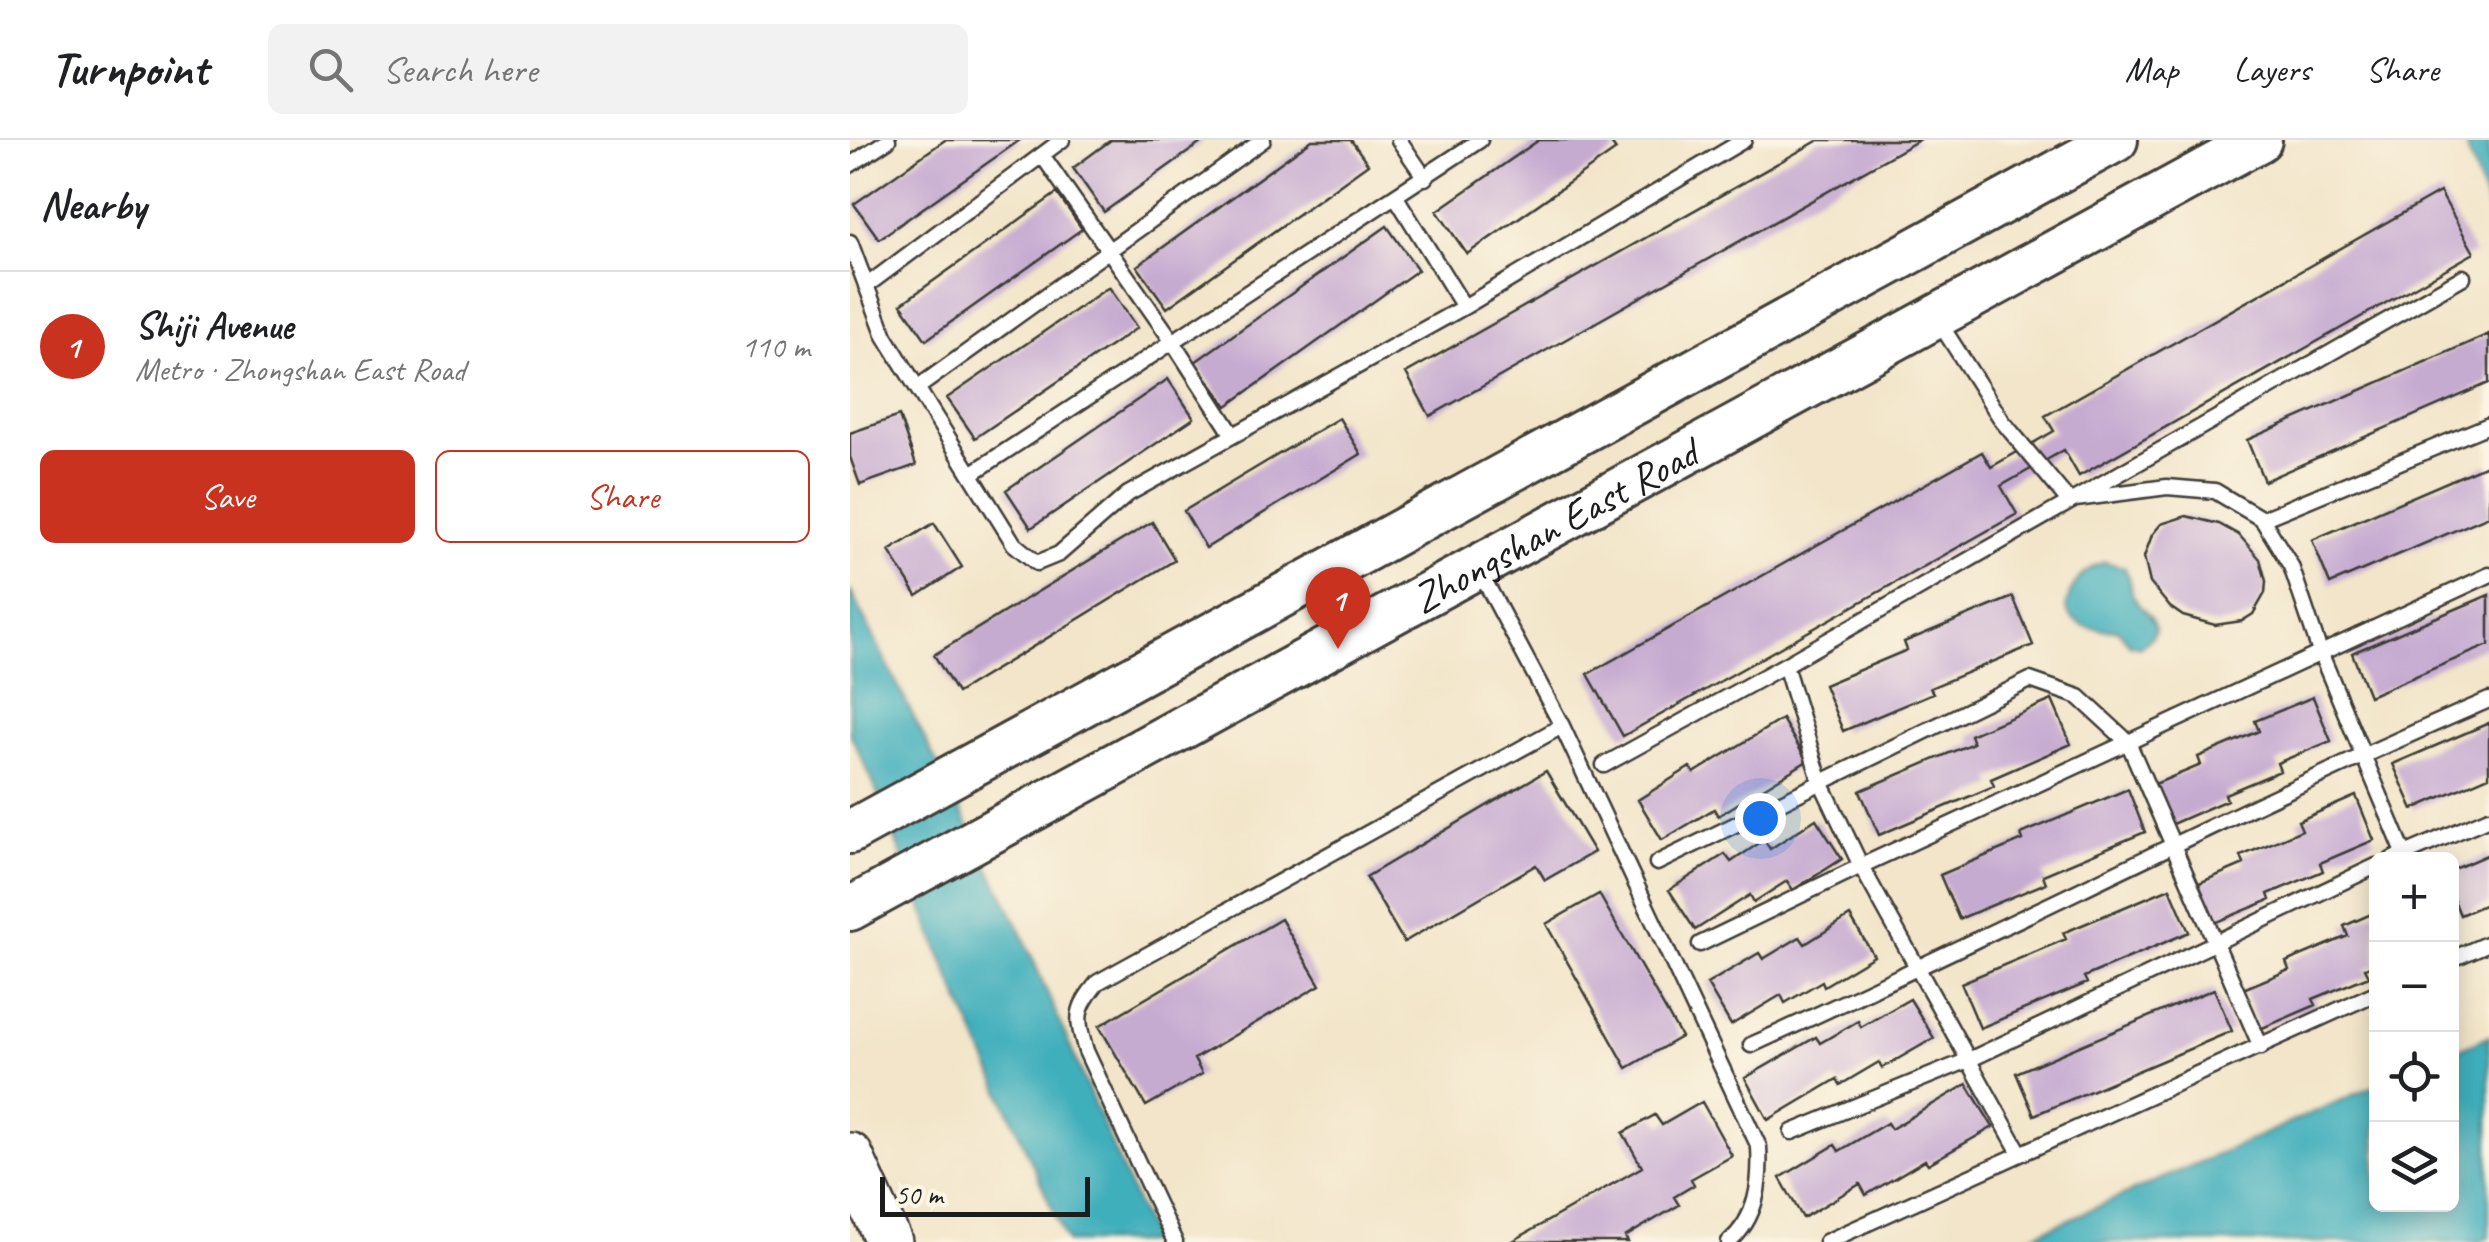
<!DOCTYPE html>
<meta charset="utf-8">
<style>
:root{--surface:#fff;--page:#f2f2f2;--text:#202124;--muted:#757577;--line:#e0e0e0;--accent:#c8321e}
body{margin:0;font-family:Caveat,sans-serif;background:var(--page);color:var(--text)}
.controls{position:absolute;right:30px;bottom:30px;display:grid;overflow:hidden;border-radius:15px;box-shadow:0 5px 25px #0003}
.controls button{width:90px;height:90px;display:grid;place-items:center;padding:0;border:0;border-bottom:2px solid var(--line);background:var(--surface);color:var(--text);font:50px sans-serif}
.scale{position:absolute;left:30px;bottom:25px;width:210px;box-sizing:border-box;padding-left:10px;border:5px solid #1c1c1c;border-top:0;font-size:28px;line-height:35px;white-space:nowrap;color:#1c1c1c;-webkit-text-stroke:8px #fcf5e5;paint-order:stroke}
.you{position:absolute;left:910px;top:678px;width:35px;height:35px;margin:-25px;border:8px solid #fff;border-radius:50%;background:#1a73e8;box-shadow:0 0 0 15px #1a73e833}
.badge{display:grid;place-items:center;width:65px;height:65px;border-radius:50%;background:var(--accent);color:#fff;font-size:32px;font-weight:700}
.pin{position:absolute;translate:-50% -82px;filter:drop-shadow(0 2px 5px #0008)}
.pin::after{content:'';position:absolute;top:52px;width:35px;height:30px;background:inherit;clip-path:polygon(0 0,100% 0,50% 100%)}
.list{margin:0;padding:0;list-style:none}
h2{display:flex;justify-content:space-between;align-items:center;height:130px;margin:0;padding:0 40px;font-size:42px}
h2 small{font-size:32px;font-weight:400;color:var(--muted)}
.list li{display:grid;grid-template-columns:65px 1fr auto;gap:30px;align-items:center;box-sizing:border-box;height:150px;padding:0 40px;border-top:2px solid var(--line)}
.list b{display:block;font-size:38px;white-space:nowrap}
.list p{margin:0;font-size:32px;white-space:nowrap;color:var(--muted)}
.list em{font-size:32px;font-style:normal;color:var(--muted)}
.actions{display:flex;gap:20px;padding:30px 40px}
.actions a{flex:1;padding:22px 0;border:2px solid var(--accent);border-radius:15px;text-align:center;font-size:35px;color:var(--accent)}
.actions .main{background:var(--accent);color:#fff}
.icon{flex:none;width:55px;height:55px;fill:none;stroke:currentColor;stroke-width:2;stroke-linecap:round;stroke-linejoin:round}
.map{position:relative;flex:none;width:1639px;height:1102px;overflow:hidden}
header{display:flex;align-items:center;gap:60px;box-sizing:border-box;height:140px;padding:0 50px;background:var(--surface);border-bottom:2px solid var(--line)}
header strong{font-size:48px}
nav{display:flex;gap:55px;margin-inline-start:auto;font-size:35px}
.search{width:700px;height:90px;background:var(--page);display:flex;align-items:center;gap:25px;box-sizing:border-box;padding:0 35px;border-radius:15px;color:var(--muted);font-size:38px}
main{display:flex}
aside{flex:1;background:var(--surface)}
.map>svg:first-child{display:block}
</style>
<header>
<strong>Turnpoint</strong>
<div class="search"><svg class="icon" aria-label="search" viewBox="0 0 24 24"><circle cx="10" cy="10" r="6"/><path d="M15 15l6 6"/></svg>Search here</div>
<nav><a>Map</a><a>Layers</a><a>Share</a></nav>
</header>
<main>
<aside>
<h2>Nearby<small></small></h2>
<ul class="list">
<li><span class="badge">1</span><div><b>Shiji Avenue</b><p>Metro · Zhongshan East Road</p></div><em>110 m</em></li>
</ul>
<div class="actions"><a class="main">Save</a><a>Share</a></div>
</aside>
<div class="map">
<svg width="1639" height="1102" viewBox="0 0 1639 1102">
<rect width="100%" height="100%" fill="#fcf5e5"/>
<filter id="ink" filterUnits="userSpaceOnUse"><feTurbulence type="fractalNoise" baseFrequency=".01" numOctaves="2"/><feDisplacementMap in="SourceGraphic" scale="20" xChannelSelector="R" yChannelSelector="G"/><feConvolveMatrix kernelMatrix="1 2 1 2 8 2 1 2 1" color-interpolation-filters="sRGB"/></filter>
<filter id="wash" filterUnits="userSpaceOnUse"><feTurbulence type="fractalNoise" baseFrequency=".0048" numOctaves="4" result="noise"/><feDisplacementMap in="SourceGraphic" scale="40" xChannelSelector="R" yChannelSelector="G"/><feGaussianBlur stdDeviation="2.25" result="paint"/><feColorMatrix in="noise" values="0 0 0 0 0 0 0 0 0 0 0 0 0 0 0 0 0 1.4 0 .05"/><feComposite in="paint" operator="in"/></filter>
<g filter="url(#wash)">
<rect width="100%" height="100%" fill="#f2e5c9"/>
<!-- water -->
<path fill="#40afbc" stroke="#2e666c" stroke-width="2.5" d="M1614,0H1639V71Z
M1255,422L1274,427C1280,437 1279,449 1285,459C1295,477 1322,485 1290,507L1279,504L1268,490C1247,489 1226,490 1216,469C1219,447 1233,428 1255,422Z
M0,450L171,791L303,1102H217L95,826L23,642L0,593Z
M1639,896V1097L1628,1102H1167L1526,945V1064H1602V912Z"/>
<g id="blocks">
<!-- building -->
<path fill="#c6abd1" d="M95,0H170L29,99L4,64Z
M261,0H355L254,72L223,28Z
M462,0H501L518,24L317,168L287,126Z
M689,0H759L766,10L617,114L587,71Z
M969,0H1069L580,276L556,233Z
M1590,52L1624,113L1229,336L1214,310L1151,346L1167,374L773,596L738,534L1132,312L1141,327L1204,291L1195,276Z
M207,53L232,89L76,200L51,164Z
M537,86L568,130L377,266L345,222Z
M259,147L287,188L125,298L97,258Z
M1639,194V243L1414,341L1397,300Z
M318,239L344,278L181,388L156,350Z
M49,276L66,325L10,345L0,317V293Z
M489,278L511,314L356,408L334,371Z
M1639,324V376L1480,444L1462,400Z
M1336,376L1369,384L1389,395L1410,419L1416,441L1415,453L1403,474L1392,481L1365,485L1333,476L1320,467L1300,443L1294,417L1302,395L1311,384Z
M302,382L325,420L107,553L84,515Z
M84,383L112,427L67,456L39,411Z
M1639,455V505L1519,556L1502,513Z
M1163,457L1183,505L1080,548L1083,553L993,591L974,545L1057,510L1054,502Z
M1463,557L1481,601L1427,623L1430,631L1375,654L1377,660L1322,684L1305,644L1351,625L1348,617L1409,591L1405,581Z
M1202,560L1221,604L1141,639L1144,646L1029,695L1010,651L1123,603L1120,595Z
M932,579L957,621L868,676L864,669L812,700L788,660L840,627L844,633Z
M1639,583V636L1563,669L1543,624Z
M696,631L744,712L695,740L686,725L554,802L516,737Z
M1278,649L1295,692L1193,735L1196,743L1109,779L1090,735L1173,700L1171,694Z
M1506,656L1524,700L1470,723L1473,731L1418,754L1420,760L1364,783L1347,744L1394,724L1391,716L1452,690L1448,681Z
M966,679L992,719L943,750L937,741L904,762L900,755L845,790L819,750L875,714L881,722L914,700L920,709Z
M1639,714V763L1610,775L1602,755V730Z
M1320,748L1339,792L1234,837L1237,843L1130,888L1111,843L1216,799L1213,793Z
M749,754L831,897L777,928L696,784Z
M1526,772V824L1515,828L1519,836L1463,859L1466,865L1410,889L1393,849L1439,830L1436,822L1498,796L1494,786Z
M1000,776L1024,816L974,846L972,841L935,863L931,855L881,885L857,844L909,813L913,819L950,797L955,804Z
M431,779L470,845L344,919L352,934L296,966L249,886Z
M1364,849L1382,891L1184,975L1166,933Z
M1060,859L1084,898L1032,928L1029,922L990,945L987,939L918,980L895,938L966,897L970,903L1008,881L1011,887Z
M1117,944L1143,987L1078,1024L1075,1020L1016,1055L1010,1044L953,1078L930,1038L985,1005L989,1011L1037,983L1041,989Z
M852,962L882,1016L841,1039L844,1045L824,1057L829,1065L775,1097L778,1102H661L792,1027L773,993L805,975L812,985Z"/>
</g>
</g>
<g filter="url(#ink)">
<use href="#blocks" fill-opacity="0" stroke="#3c3a36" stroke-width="2.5"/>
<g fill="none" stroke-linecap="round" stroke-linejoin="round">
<defs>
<path id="service" d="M549,0L575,38
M192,15L323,202L383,295
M0,25L38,0
M546,57L614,167
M0,102L35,196L164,404L187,423L209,414L278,354L614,167L894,0
M16,146L212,0
M1089,182L1153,282L1218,360L1317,347L1365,351L1412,379L1441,426L1470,512L1557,720
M67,248L413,0
M121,334L630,0
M1412,379L1639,285
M630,432L712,586L909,1007C911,1043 907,1078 879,1102
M935,525L970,640L1011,726L1170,1013
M754,625L935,525L1613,137
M1541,720L1639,678
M807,723L1180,540L1229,557L1278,602L1411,907
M850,804L1011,726L1639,435
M1602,819L1639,803
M901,905C1149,794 1389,667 1639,560
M942,992L1121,919L1526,726
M325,1102L236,911C226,877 225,870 248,842L712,586
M976,1102L1526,853"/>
<g id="primary">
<path d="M0,692L1266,0"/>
<path id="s1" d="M0,769L1410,0"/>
</g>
<path id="trunk" d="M0,1016L39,1102"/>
</defs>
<!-- service casing -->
<use href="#service" stroke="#3c3a36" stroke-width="19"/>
<!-- primary casing -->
<use href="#primary" stroke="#3c3a36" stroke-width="48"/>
<!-- trunk casing -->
<use href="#trunk" stroke="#3c3a36" stroke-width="50"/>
<!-- service -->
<use href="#service" stroke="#fff" stroke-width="14"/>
<!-- primary -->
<use href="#primary" stroke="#fff" stroke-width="42"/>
<!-- trunk -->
<use href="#trunk" stroke="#fff" stroke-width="45"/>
</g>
</g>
<g text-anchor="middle" stroke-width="8" stroke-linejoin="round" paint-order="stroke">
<!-- street labels -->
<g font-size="42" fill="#1c1c1c" stroke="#fcf5e5">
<text dy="15" stroke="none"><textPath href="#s1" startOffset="802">Zhongshan East Road</textPath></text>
</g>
</g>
</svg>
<div class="controls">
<button>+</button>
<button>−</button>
<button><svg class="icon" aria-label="locate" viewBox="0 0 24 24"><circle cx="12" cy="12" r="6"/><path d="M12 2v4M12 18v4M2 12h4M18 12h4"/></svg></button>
<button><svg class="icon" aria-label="layers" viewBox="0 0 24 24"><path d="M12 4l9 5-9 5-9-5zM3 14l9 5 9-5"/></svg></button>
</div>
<div class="scale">50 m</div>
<div class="you"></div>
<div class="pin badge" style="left:488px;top:509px">1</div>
</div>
</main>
